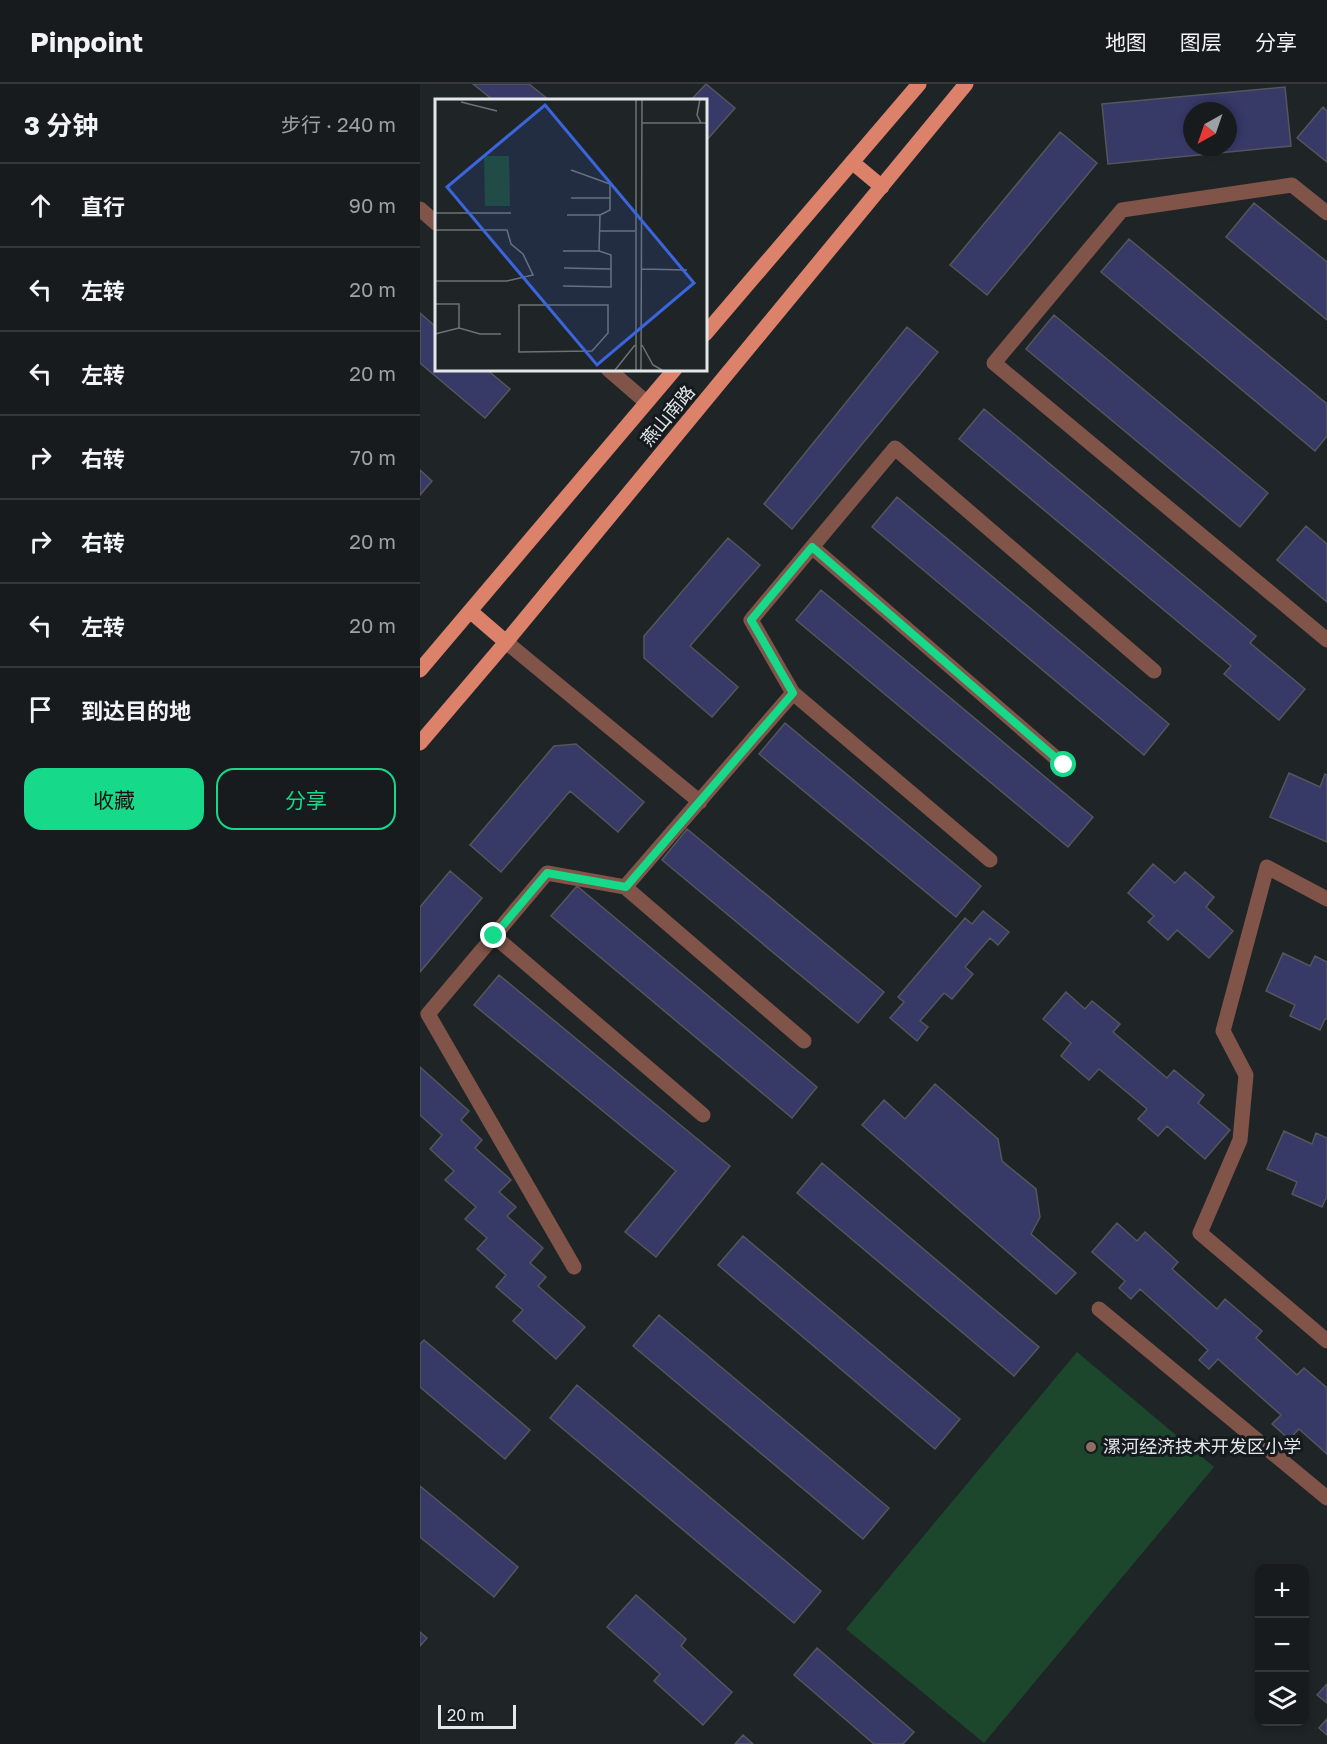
<!DOCTYPE html>
<html lang="zh">
<meta charset="utf-8">
<style>
:root{--surface:#171b1d;--page:#24282a;--text:#f1f3f6;--muted:#9ea1a4;--line:#36393b;--accent:#16d989}
body{margin:0;font-family:"Golos Text","Noto Sans SC",sans-serif;background:var(--page);color:var(--text)}
.controls{position:absolute;right:18px;bottom:18px;display:grid;overflow:hidden;border-radius:12px;box-shadow:0 3px 9px #0003}
.controls button{width:54px;height:54px;display:grid;place-items:center;padding:0;border:0;border-bottom:2px solid var(--line);background:var(--surface);color:var(--text);font:30px sans-serif}
.compass{position:absolute;left:763px;top:18px;width:54px;height:54px;border-radius:50%;background:var(--surface);box-shadow:0 3px 9px #0003;rotate:220deg}
.scale{position:absolute;left:18px;bottom:15px;width:78px;box-sizing:border-box;padding-left:6px;border:3px solid #e4e7ea;border-top:0;font-size:16px;line-height:21px;white-space:nowrap;color:#e4e7ea;-webkit-text-stroke:4px #151a1e;paint-order:stroke}
.stop{position:absolute;width:18px;height:18px;margin:-14px;border:4px solid #16d989;border-radius:50%;background:#fff}
.stop.end{background:#16d989;border-color:#fff;box-shadow:0 2px 6px #0008}
.list{margin:0;padding:0;list-style:none}
h2{display:flex;justify-content:space-between;align-items:center;height:78px;margin:0;padding:0 24px;font-size:26px}
h2 small{font-size:20px;font-weight:400;color:var(--muted)}
.list li{display:grid;grid-template-columns:39px 1fr auto;gap:18px;align-items:center;box-sizing:border-box;height:84px;padding:0 24px;border-top:2px solid var(--line)}
.list b{display:block;font-size:22px;white-space:nowrap}
.list em{font-size:20px;font-style:normal;color:var(--muted)}
.actions{display:flex;gap:12px;padding:18px 24px}
.actions a{flex:1;padding:14px 0;border:2px solid var(--accent);border-radius:18px;text-align:center;font-size:21px;color:var(--accent)}
.actions .main{background:var(--accent);color:#111}
.icon{flex:none;width:33px;height:33px;fill:none;stroke:currentColor;stroke-width:2;stroke-linecap:round;stroke-linejoin:round}
.map{position:relative;flex:none;width:907px;height:1660px;overflow:hidden}
header{display:flex;align-items:center;gap:36px;box-sizing:border-box;height:84px;padding:0 30px;background:var(--surface);border-bottom:2px solid var(--line)}
header strong{font-size:28px}
nav{display:flex;gap:33px;margin-inline-start:auto;font-size:21px}
main{display:flex}
aside{flex:1;background:var(--surface)}
.map>svg:first-child{display:block}
</style>
<header>
<strong>Pinpoint</strong>
<nav><a>地图</a><a>图层</a><a>分享</a></nav>
</header>
<main>
<aside>
<h2>3 分钟<small>步行 · 240 m</small></h2>
<ul class="list">
<li><svg class="icon" aria-label="ahead" viewBox="0 0 24 24"><path d="M12 20V5M6 11l6-6 6 6"/></svg><div><b>直行</b></div><em>90 m</em></li>
<li><svg class="icon" aria-label="left" viewBox="0 0 24 24"><path d="M17 20v-9H6M10 6l-5 5 5 5"/></svg><div><b>左转</b></div><em>20 m</em></li>
<li><svg class="icon" aria-label="left" viewBox="0 0 24 24"><path d="M17 20v-9H6M10 6l-5 5 5 5"/></svg><div><b>左转</b></div><em>20 m</em></li>
<li><svg class="icon" aria-label="right" viewBox="0 0 24 24"><path d="M7 20v-9h11M14 6l5 5-5 5"/></svg><div><b>右转</b></div><em>70 m</em></li>
<li><svg class="icon" aria-label="right" viewBox="0 0 24 24"><path d="M7 20v-9h11M14 6l5 5-5 5"/></svg><div><b>右转</b></div><em>20 m</em></li>
<li><svg class="icon" aria-label="left" viewBox="0 0 24 24"><path d="M17 20v-9H6M10 6l-5 5 5 5"/></svg><div><b>左转</b></div><em>20 m</em></li>
<li><svg class="icon" aria-label="arrive" viewBox="0 0 24 24"><path d="M6 21V4h12l-3 4 3 4H6"/></svg><div><b>到达目的地</b></div></li>
</ul>
<div class="actions"><a class="main">收藏</a><a>分享</a></div>
</aside>
<div class="map">
<svg width="907" height="1660" viewBox="0 0 907 1660">
<rect width="100%" height="100%" fill="#1f2427"/>
<!-- green -->
<path fill="#1c472c" d="M657,1268L794,1383L564,1659L426,1545Z"/>
<!-- building -->
<path fill="#373967" stroke="#55565c" stroke-width="1.5" fill-rule="evenodd" d="M53,0H109L129,16H73Z
M286,0L315,24L285,58V16H271Z
M865,3L871,62L688,80L682,20ZM772,27H808V63H772Z
M903,23L907,27V78L877,54Z
M640,48L677,79L567,211L530,181Z
M834,119L907,178V236L806,153Z
M709,155L907,320V352L895,367L681,188Z
M0,229L16,243V285H66L90,305L65,334L0,279Z
M634,231L848,409L820,443L606,265Z
M487,243L518,268L372,445L344,420Z
M564,325L836,552L830,559L885,605L859,636L804,590L811,582L539,355Z
M0,386L12,397L0,411Z
M477,413L749,640L724,671L452,443Z
M886,442L907,460V518L857,476Z
M308,454L340,481L270,562L318,603L292,633L224,574V552Z
M401,506L673,733L648,763L376,536Z
M365,639L561,802L536,833L339,670Z
M156,660L224,718L198,748L150,707L81,788L50,761L134,662Z
M869,689L900,703L905,690L907,691V758L850,733Z
M267,745L464,908L438,939L242,776Z
M733,780L755,799L765,788L794,813L786,823L813,847L789,874L757,846L748,856L728,838L734,832L708,809Z
M30,787L62,814L0,888V823Z
M157,802L397,1003L372,1034L131,832Z
M563,827L589,848L578,861L570,854L545,883L553,890L532,915L524,909L500,937L508,943L497,957L470,934L484,918L478,913L545,834L552,840Z
M863,869L890,882L895,872L907,878V935H905L900,946L870,932L875,921L846,907Z
M79,891L310,1082L236,1173L205,1148L256,1087L54,921Z
M646,908L665,925L672,917L700,940L693,948L747,994L754,986L784,1011L778,1019L810,1046L785,1075L747,1042L738,1052L718,1035L727,1025L679,985L669,996L641,972L651,959L623,935Z
M0,983L49,1027L41,1036L62,1056L55,1064L91,1096L79,1108L96,1123L87,1132L123,1164L110,1179L126,1193L118,1202L165,1243L136,1275L93,1237L103,1226L76,1203L86,1191L57,1165L67,1154L45,1135L56,1123L25,1096L34,1087L10,1065L22,1051L0,1031Z
M515,1000L578,1055L582,1077L616,1105L620,1133L611,1150L656,1189L636,1210L442,1041L464,1016L485,1035Z
M864,1047L892,1060L896,1049L907,1054V1112L902,1123L872,1110L877,1098L847,1085Z
M402,1079L619,1263L594,1292L377,1109Z
M697,1139L717,1157L725,1148L758,1178L752,1185L797,1225L805,1215L842,1247L836,1254L877,1291L884,1284L907,1304V1370L879,1345L869,1355L852,1340L861,1331L798,1275L789,1285L779,1276L788,1266L720,1205L711,1215L699,1204L705,1197L672,1168Z
M323,1152L540,1335L515,1365L298,1181Z
M239,1231L469,1424L443,1455L213,1262Z
M4,1256L110,1346L85,1375L0,1303V1260Z
M157,1301L401,1507L374,1539L130,1334Z
M0,1402L98,1483L74,1513L0,1453Z
M216,1511L266,1555L261,1562L312,1608L283,1641L234,1597L240,1590L187,1543Z
M0,1548L7,1554L0,1562Z
M397,1564L494,1648L483,1660H454L374,1591Z
M907,1600V1619L897,1611Z
M907,1635V1651L899,1644Z
M323,1651L333,1660H315Z"/>
<g fill="none" stroke-linecap="round" stroke-linejoin="round">
<!-- minor -->
<path stroke="#805448" stroke-width="15" d="M0,125L16,139
M907,129L872,101L702,126L574,279L907,556
M188,285L226,318
M392,463L644,681
M86,558L280,718
M373,609L570,776
M205,803L384,957
M907,815L847,783L803,947L826,991L820,1056L780,1149L907,1257
M74,852L283,1031
M154,1183L8,930L127,789L205,803L373,609L331,536L475,364L734,587
M679,1225L907,1414"/>
<!-- major -->
<path stroke="#dd826a" stroke-width="15" d="M432,78L462,103
M285,250L499,0
M50,527L86,558
M0,586L255,285
M0,659L86,558L546,0"/>
</g>
<g fill="none" stroke-linecap="round" stroke-linejoin="round">
<!-- route -->
<path stroke="#16d989" stroke-width="8" d="M74,852L127,789L206,803L373,609L331,536L392,463L644,681"/>
</g>
<!-- markers -->
<circle fill="#8d6e63" stroke="#151a1e" stroke-width="2" cx="671" cy="1363" r="6"/>
<g text-anchor="middle" stroke-width="6" stroke-linejoin="round" paint-order="stroke">
<!-- street labels -->
<g font-size="18" fill="#e4e7ea" stroke="#151a1e">
<text transform="translate(248 332) rotate(-50)" y="6">燕山南路</text>
</g>
<!-- poi labels -->
<g font-size="18" fill="#e4e7ea" stroke="#151a1e" text-anchor="start">
<text x="683" y="1369">漯河经济技术开发区小学</text>
</g>
</g>
<!-- overview -->
<g transform="translate(15 15)">
<rect width="272" height="272" fill="#1f2427"/>
<path d="M49,57H74L75,107H50Z" fill="#1c472c"/>
<path fill="none" stroke="#6e7275" stroke-width="1.5" d="M201,0V271M265,0L262,16L266,24M26,3L62,12M207,24H272M136,99H175M0,114H76M132,116H165M0,131H72L76,145L88,155L98,176L72,182H0M165,132H200M128,152H164M129,169L176,170M206,170L252,171M128,187L176,188V156L164,152L165,116L175,111V85L136,71M0,205H24V229L45,235H66M84,206H173V234L157,252L84,253ZM0,235L24,229M207,246L218,266L227,271M180,271L200,246M206,271L207,0"/>
<path fill="#3b65db" fill-opacity="0.15" stroke="#3b65db" stroke-width="3" d="M110,6L259,184L162,266L12,88Z"/>
<rect width="272" height="272" fill="none" stroke="#e4e7ea" stroke-width="3"/>
</g>
</svg>
<div class="controls">
<button>+</button>
<button>−</button>
<button><svg class="icon" aria-label="layers" viewBox="0 0 24 24"><path d="M12 4l9 5-9 5-9-5zM3 14l9 5 9-5"/></svg></button>
</div>
<svg class="compass" viewBox="-18 -18 36 36"><path d="M0-13l5 13h-10z" fill="#e53935"/><path d="M0 13l5-13h-10z" fill="#9ea1a4"/></svg>
<div class="scale">20 m</div>
<div class="stop" style="left:644px;top:681px"></div>
<div class="stop end" style="left:74px;top:852px"></div>
</div>
</main>
